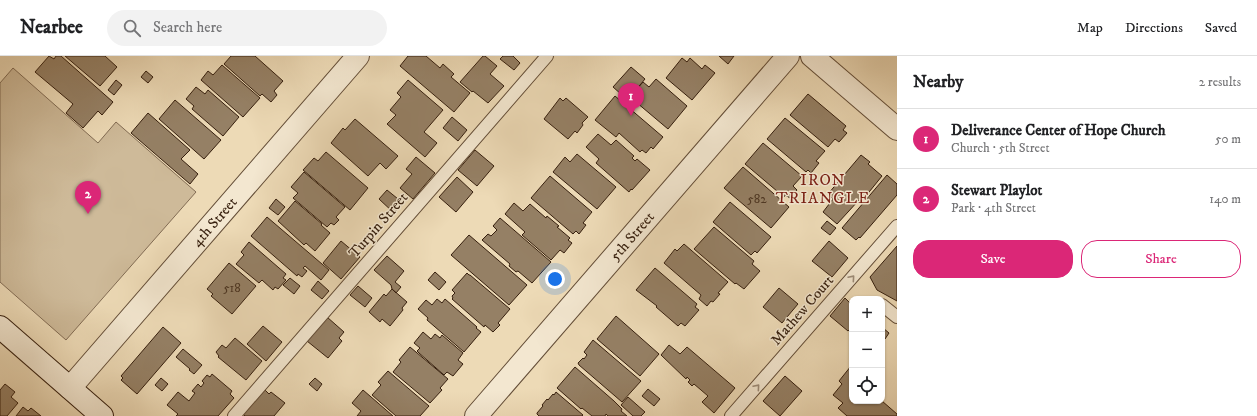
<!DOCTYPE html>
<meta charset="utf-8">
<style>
:root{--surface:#fff;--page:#f2f2f2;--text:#202124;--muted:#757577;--line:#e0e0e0;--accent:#db2777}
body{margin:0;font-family:"IM FELL DW Pica",serif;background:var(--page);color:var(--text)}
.controls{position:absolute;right:12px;bottom:12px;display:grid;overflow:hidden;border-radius:8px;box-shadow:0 1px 3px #0004}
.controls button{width:36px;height:36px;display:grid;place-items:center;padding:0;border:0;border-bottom:1px solid var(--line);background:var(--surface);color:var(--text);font:20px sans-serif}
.you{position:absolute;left:555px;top:223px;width:14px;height:14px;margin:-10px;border:3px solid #fff;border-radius:50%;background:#1a73e8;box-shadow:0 0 0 6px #1a73e833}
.badge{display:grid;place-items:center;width:26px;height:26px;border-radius:50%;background:var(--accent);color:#fff;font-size:13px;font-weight:700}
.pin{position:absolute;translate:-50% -33px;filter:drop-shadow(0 1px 2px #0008)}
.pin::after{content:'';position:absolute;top:21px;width:14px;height:12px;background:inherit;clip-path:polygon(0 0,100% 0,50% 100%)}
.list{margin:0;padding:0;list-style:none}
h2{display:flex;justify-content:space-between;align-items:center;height:52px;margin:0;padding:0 16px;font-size:17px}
h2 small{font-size:13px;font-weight:400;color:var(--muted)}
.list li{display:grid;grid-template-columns:26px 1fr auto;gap:12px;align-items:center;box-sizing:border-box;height:60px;padding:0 16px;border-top:1px solid var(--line)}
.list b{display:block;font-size:15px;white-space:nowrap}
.list p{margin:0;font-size:13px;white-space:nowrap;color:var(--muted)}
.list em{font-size:13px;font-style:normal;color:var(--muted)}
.actions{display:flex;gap:8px;padding:12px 16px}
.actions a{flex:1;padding:9px 0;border:1px solid var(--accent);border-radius:16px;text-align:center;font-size:14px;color:var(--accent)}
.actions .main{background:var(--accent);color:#fff}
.icon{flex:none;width:22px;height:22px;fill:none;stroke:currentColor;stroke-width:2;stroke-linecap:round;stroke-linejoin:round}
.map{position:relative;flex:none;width:897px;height:360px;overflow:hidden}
header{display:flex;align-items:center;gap:24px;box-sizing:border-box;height:56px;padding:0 20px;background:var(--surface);border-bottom:1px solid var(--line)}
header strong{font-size:19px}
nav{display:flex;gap:22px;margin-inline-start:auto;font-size:14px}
.search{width:280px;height:36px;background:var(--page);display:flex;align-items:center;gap:10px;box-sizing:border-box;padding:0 14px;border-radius:22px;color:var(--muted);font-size:15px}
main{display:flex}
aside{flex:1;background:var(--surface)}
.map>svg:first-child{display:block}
</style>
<header>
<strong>Nearbee</strong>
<div class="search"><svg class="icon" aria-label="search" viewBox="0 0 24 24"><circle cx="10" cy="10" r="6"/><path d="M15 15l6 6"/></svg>Search here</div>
<nav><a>Map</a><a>Directions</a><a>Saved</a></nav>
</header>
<main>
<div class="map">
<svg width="897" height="360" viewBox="0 0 897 360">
<rect width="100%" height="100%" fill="#eddab6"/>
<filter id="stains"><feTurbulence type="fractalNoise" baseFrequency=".005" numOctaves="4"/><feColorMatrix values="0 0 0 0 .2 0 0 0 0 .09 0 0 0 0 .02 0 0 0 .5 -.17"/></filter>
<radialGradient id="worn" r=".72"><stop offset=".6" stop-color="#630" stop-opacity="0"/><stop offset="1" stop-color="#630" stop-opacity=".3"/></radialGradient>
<!-- green -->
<path fill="#ceba99" stroke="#826c54" d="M13,12L98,87L116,66L196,136L66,284L0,226V27Z"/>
<!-- building -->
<path fill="#958065" stroke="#361f0e" d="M49,0L54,3L56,0H61L113,46L102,59L98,55L83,72L66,57L73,48L35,16Z
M65,0H105L117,11L100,30Z
M231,0H255L283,25L274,35L277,39L271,46L262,38L260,40L224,8Z
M408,0H426L440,12L443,8L454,18L451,21L470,37L454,56L400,10Z
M483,0H485L497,10L490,18L504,30L488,47L473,35L472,36L460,26Z
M503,0H513L520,7L514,14L500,3Z
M719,0H734L728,8Z
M682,2L687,6L690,2L702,13L705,9L715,17L692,44L666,22Z
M222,9L260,42L243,61L201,24L208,15L213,19Z
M631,11L645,23L630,41L633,43L630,46L613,31Z
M146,15L153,21L148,27L141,21Z
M656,23L687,50L668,73L630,41L643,26L649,31Z
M116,24L122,29L114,39L108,34Z
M408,24L443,54L424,76L437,87L425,101L387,68L396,59L390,54L401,41L397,37Z
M196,31L205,38L208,34L239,61L223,80L192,53L194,50L186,43Z
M808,38L846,70L843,74L847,77L839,86L835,83L828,91L790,59Z
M615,40L663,81L653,93L651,91L646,97L642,94L640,96L619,77L616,81L595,64Z
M560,42L563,45L566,42L588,61L582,67L583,69L577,77L575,75L568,83L544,63Z
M175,44L221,84L204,103L159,63Z
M148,57L190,94L181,103L198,118L190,128L131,77Z
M452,61L467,74L458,85L443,72Z
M785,62L825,95L816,105L819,107L811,117L808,114L806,116L767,83Z
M355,63L398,100L386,113L380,107L368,120L331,87L343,72L345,74Z
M598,78L611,89L616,84L634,100L632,102L635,105L637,103L650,114L632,134L631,133L629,136L596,107L599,103L586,91Z
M763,87L802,120L793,130L797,134L790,142L785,139L784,141L745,108Z
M475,94L494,110L477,130L458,114Z
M326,96L368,132L350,154L303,114L314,102L318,105Z
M577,98L616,131L597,153L553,116L565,101L570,106Z
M861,99L870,106L868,108L882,120L861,146L859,144L837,168L823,156L833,143L828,138Z
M416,101L435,117L413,143L400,132L412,118L406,113Z
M743,111L789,151L771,172L724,132Z
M304,116L345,151L336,161L339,164L334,169L331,167L327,171L293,142L298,137L291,131Z
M887,119L897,128V139L860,182L859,181L856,184L842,172Z
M550,120L592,156L583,167L586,169L579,178L576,175L573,178L531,142Z
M457,121L473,136L456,156L439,141Z
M387,134L403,147L394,157L379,143Z
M276,143L285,151L278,159L269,152Z
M295,145L322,168L321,169L330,177L315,195L306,187L304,189L278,165Z
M730,146L771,181L757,197L755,195L751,199L713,166Z
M514,147L523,155L530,148L546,162L547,160L559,170L557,171L570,182L568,184L572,187L564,197L560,194L551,204L522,179L525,176L505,158Z
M267,161L329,214L321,224L305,210L303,212L307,215L302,221L298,218L297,220L251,180Z
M500,162L551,206L532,227L518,215L516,216L509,210L510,208L482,184L488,178L491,180L497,174L493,170Z
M827,165L836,172L830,179L821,172Z
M714,171L754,205L752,208L760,215L744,233L736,227L735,228L694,193Z
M469,179L527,229L509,249L451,199Z
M341,185L360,201L341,223L323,207Z
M829,185L848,202L832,221L812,205Z
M249,186L286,218L283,222L286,224L278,233L275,231L273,234L262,224L259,227L236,208L244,199L241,196Z
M684,188L728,226L718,237L720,238L713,246L711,245L707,250L699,243L701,239L664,207L675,193L677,195Z
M897,190V245L877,234L870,221Z
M387,200L404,215L395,226L401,231L396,237L392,233L391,229L374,214Z
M229,207L256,230L232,258L211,240L213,238L207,233Z
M655,212L697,248L695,251L699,254L685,270L681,267L678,270L656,251L657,250L636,234Z
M435,216L446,226L439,234L428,224Z
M467,217L469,219H470L510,253L498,267L500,269L493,276L485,269L484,271L452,243L453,242L452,240L455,237L452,234Z
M290,222L300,230L294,238L283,229Z
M318,225L329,235L322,243L311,234Z
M358,230L372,242L365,251L350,239Z
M779,232L798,248L782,267L763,251Z
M392,233L407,246L402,252L403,254L390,270L382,263L380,266L369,256L384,238L386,240Z
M845,242L852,249V271L848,275L830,260Z
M437,243L442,247L445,243L477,271L476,272L481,276L464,296L427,264L428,262L418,253L426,244L432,249Z
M616,260L659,298L640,320L597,283Z
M327,261L344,276L339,282L342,285L328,302L307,285Z
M263,270L282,286L266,305L247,288Z
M163,271L181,287L137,338L121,324L123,322L121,320Z
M883,272L889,277L885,283L882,281Z
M423,276L431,283L435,278L440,282L442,279L463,297L458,304L463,308L453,320L447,316L444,319L419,297L417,295L420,292L414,287Z
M235,282L262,305L246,324L218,301L219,300L216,296L222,289L226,292Z
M593,284L641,325L622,346L579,309L578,307L583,302L584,303L587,299L584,296Z
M669,289L680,298L687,291L735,332L714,357L702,346L708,340L694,328L692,330L688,326L690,324L687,321L686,323L661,299Z
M410,291L448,323L440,332L442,334L430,347L393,316L401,306L399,304Z
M183,293L202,309L194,318L189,314L190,313L176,301Z
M851,310L852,345H882L897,358V360H847L838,352L843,347L833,339L842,328L839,325Z
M575,311L614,345L622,353L621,355L627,360H608L606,358L605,360H592L582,352L581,353L557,332Z
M388,315L429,350L420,360H396L372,339L381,329L378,326Z
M212,318L232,335L230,338L234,342L218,360H176L178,358L167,349L178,336L189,345L195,337L192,335L198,328L201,331L204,327L202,325L207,319L210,321Z
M785,320L802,335L780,360L763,345Z
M161,322L168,328L162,335L155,329Z
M315,322L322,328L317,335L309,328Z
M5,328L15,336L11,341L18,347L7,360H0V334Z
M264,333L269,338L271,336L285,347L274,360H245L243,358Z
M648,333L660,343L654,350L642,340Z
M363,334L393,360H357L361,355L352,347Z
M556,336L583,359L582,360H539L537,358V357L543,350L542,349L547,343L548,344L553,338L554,339Z
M628,341L645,356L641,360H633L621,349Z
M23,351L28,355L31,352L41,360H16Z"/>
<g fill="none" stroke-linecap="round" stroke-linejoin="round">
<defs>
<path id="service" d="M882,249L897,261
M234,360L547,0
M731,360L897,170"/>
<g id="minor">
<path d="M812,0L897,73"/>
<path id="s1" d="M70,332L358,0"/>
<path id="s2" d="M476,360L788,0"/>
</g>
<path id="secondary" d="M0,271L102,360"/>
</defs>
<!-- service casing -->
<use href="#service" stroke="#644e38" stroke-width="14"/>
<!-- minor casing -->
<use href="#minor" stroke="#644e38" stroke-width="24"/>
<!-- secondary casing -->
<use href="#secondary" stroke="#361f0e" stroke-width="24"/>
<!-- service -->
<use href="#service" stroke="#f3e7d0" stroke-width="12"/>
<!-- minor -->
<use href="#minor" stroke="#f3e7d0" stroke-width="22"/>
<!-- secondary -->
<use href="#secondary" stroke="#f3e7d0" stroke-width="22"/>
</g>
<!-- one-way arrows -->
<defs><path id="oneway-chevron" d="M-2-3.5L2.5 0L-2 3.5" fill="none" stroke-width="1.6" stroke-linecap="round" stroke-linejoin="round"/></defs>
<g stroke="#9e8d79">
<use href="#oneway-chevron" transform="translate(852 222) rotate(-49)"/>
<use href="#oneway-chevron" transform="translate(757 331) rotate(-49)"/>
</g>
<g text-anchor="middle" stroke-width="3" stroke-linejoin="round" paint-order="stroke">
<!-- number labels -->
<g font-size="13" fill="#4e3724">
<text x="757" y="147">582</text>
<text x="232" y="236">518</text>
</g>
<!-- street labels -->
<g font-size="15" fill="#361f0e" stroke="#f3e7d0">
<text dy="5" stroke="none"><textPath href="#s1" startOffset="220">4th Street</textPath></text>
<text transform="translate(378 169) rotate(-49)" y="5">Turpin Street</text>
<text dy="5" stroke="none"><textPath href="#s2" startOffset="238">5th Street</textPath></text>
<text transform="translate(802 254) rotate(-49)" y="5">Mathew Court</text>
</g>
<!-- neighbourhood labels -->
<g font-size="16" letter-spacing="1" fill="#7a1f14" stroke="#f3e7d0">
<text x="823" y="129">IRON<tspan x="823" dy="18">TRIANGLE</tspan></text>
</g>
</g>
<rect width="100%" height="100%" filter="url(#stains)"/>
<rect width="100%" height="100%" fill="url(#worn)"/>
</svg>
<div class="controls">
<button>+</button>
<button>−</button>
<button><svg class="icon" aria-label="locate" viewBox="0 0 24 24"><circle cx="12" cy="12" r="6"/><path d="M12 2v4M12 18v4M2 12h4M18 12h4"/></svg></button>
</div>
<div class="you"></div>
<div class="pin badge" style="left:631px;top:60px">1</div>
<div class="pin badge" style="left:88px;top:158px">2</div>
</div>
<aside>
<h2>Nearby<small>2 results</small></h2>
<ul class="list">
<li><span class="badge">1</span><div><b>Deliverance Center of Hope Church</b><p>Church · 5th Street</p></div><em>50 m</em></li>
<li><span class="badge">2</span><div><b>Stewart Playlot</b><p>Park · 4th Street</p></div><em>140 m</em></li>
</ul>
<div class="actions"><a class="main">Save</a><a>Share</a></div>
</aside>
</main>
